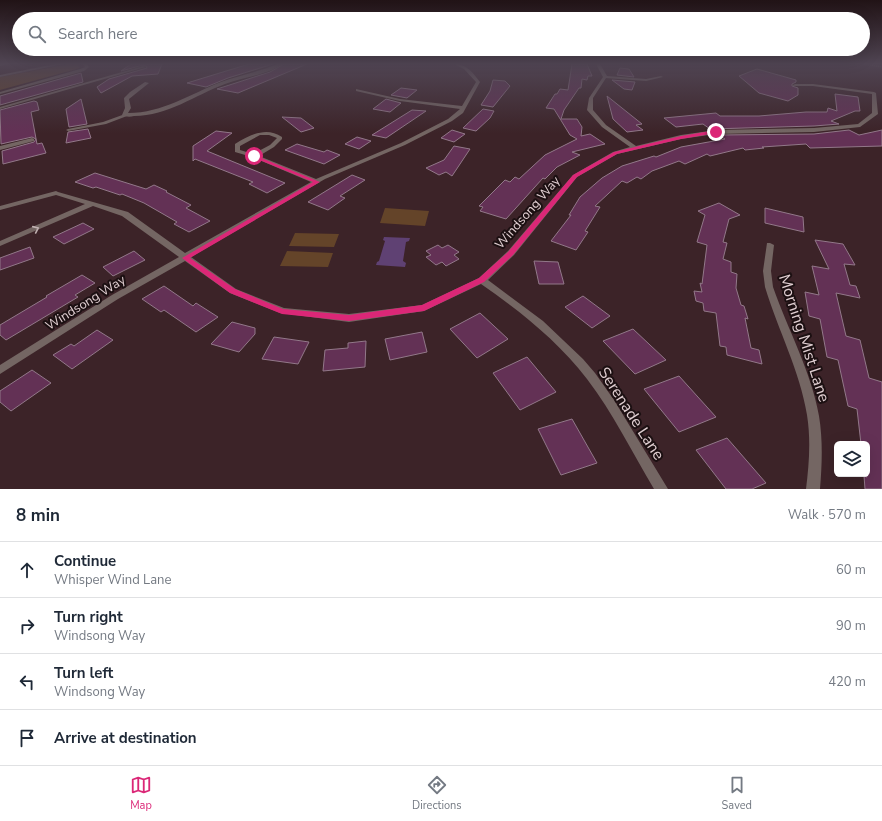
<!DOCTYPE html>
<meta charset="utf-8">
<style>
:root{--surface:#fff;--page:#f2f2f3;--text:#1f2937;--muted:#747a83;--line:#e0e1e3;--accent:#db2777}
body{margin:0;font-family:"Nunito Sans",sans-serif;background:var(--page);color:var(--text)}
.controls{position:absolute;right:12px;bottom:12px;display:grid;overflow:hidden;border-radius:6px;box-shadow:0 4px 16px #0002}
.controls button{width:36px;height:36px;display:grid;place-items:center;padding:0;border:0;border-bottom:1px solid var(--line);background:var(--surface);color:var(--text);font:20px sans-serif}
.stop{position:absolute;width:12px;height:12px;margin:-9px;border:3px solid #db2777;border-radius:50%;background:#fff}
.stop.end{background:#db2777;border-color:#fff;box-shadow:0 1px 4px #0008}
.list{margin:0;padding:0;list-style:none}
h2{display:flex;justify-content:space-between;align-items:center;height:52px;margin:0;padding:0 16px;font-size:17px}
h2 small{font-size:13px;font-weight:400;color:var(--muted)}
.list li{display:grid;grid-template-columns:26px 1fr auto;gap:12px;align-items:center;box-sizing:border-box;height:56px;padding:0 16px;border-top:1px solid var(--line)}
.list b{display:block;font-size:15px;white-space:nowrap}
.list p{margin:0;font-size:13px;white-space:nowrap;color:var(--muted)}
.list em{font-size:13px;font-style:normal;color:var(--muted)}
.icon{flex:none;width:22px;height:22px;fill:none;stroke:currentColor;stroke-width:2;stroke-linecap:round;stroke-linejoin:round}
.map{position:relative;flex:none;width:882px;height:489px;overflow:hidden}
.search{position:absolute;background:var(--surface);box-shadow:0 4px 16px #0002;left:12px;right:12px;top:12px;height:44px;display:flex;align-items:center;gap:10px;box-sizing:border-box;padding:0 14px;border-radius:22px;color:var(--muted);font-size:15px}
.sheet{height:276px;background:var(--surface)}
nav{display:flex;justify-content:space-around;align-items:center;box-sizing:border-box;height:56px;border-top:1px solid var(--line);background:var(--surface);font-size:11px;color:var(--muted)}
nav a{display:grid;justify-items:center;gap:2px}
nav .on{color:var(--accent)}
.map>svg:first-child{display:block}
</style>
<div class="map">
<svg width="882" height="489" viewBox="0 0 882 489">
<rect width="100%" height="100%" fill="#3c2328"/>
<!-- green -->
<path fill="#644429" d="M69,64H77L80,68L0,90V77Z
M385,208L429,211L425,226L380,223Z
M295,233L339,234L334,247L289,246Z
M287,251L333,253L328,267L280,266Z"/>
<!-- water -->
<path fill="#5f4173" d="M384,237L410,238L409,241L406,242L403,261L406,263L405,267L376,265L377,262L379,261L385,241L383,240Z"/>
<!-- building -->
<path fill="#633155" stroke="#927889" d="M131,64H162L158,74L132,76L101,93L97,87L109,79L147,68L146,66L143,65L121,71Z
M249,64H273L228,78L206,87L187,83Z
M284,64H307L238,93L217,89L270,72Z
M572,64H587L592,76H588L587,80L582,79L581,88H579L564,110L561,119H577L582,127L581,136L590,134L605,144L572,152L580,155L557,167L545,179L543,178L506,219L480,211L483,207L479,206L505,180L510,182L515,177L519,179L545,155L577,139L570,135L554,109L546,108L555,94H557L560,89L568,90Z
M620,68L629,69L634,77L617,75Z
M757,69L796,80V82L792,84V86L798,88V95L788,101L759,93L739,76Z
M81,73L83,82L0,105V96Z
M493,80L505,81L510,86L493,107L481,105L490,91Z
M612,80L635,82L632,90L624,89Z
M401,88L417,90L407,98L391,95Z
M835,94L858,97L860,111H855L831,121L839,124L814,126L710,129L703,124L676,127L664,118L716,113L720,116H759L806,112H827L828,108L837,111Z
M607,96L642,124L636,125L643,130L627,132L613,119Z
M81,99L87,124L69,127L66,109Z
M386,99L401,103L390,112L373,109Z
M34,101L37,102L39,110L31,112L37,144L42,143L46,153L3,164L2,151L34,142L36,139L32,137L1,144L0,110Z
M483,109L494,111L490,118L476,131L463,128Z
M412,110L426,111L386,138L372,135Z
M282,117L301,118L314,128L301,132Z
M88,129L91,138L66,143L68,132Z
M452,130L465,134L454,142L441,138Z
M849,130L859,135L882,130V146L810,148L806,144L762,147L764,148L745,150L743,148L710,156L707,154L685,164L679,161L652,171L641,179L637,177L627,183L622,181L595,206L600,207L585,231L588,232L576,250L551,241L571,215H569L580,197L602,178L622,166L654,156L656,157L681,147L725,139L719,135L814,134Z
M216,131L232,133L207,151L285,183L267,193L249,184L253,182L195,159L193,161V146Z
M357,137L371,141L359,149L345,144Z
M297,144L324,152L327,150L340,155L324,164L285,150Z
M454,146L470,149L452,176L446,172L439,175L426,168L444,160Z
M95,173L146,189L154,185L167,191L166,192L191,205L186,208L210,221L189,232L174,224L177,222L144,203L122,194L120,195L96,187L93,188L75,182Z
M352,175L365,180L340,196L345,198L328,210L308,202Z
M719,203L740,215L729,219L723,242L727,243L723,259L731,262V272L737,274L736,288L741,305L744,306L748,319L745,318L751,348L759,350L762,364L727,355L726,347L720,346L716,313L704,311L703,303L696,301L694,291L702,292L700,283L702,284L707,245L697,242L705,215L698,211Z
M765,208L803,217L804,232L765,223Z
M83,223L94,229L64,244L53,237Z
M815,240L843,244L855,265L844,264L850,285L856,286L860,298L836,293L846,336L860,340L869,378L882,382V489H865L864,476L867,477V444H861L857,409L848,406L838,360L827,357L820,319L809,316L805,292L819,295L812,266L829,269Z
M438,245L442,248L448,245L459,252L454,255L459,259L446,266L442,262L436,265L426,257L431,255L426,251Z
M30,247L34,258L0,270V258Z
M134,251L145,260L113,276L103,267Z
M534,261L558,262L564,284H539Z
M82,275L95,283L75,295L78,297L6,340L0,335V325L47,297L46,296Z
M164,286L193,306L196,303L218,317L196,332L164,310L161,312L142,299Z
M583,296L610,316L592,328L565,307Z
M480,313L508,339L477,358L450,329Z
M232,322L255,328V334L239,352L211,344Z
M633,329L666,360L635,374L603,341Z
M97,330L113,340L72,369L53,355L71,344L74,346Z
M422,332L427,352L390,360L385,339Z
M274,337L309,342L298,364L262,359Z
M366,341L365,367L323,371L325,350L348,348V343Z
M527,357L556,392L520,410L493,373Z
M32,370L51,383L11,411L0,402V391Z
M679,376L716,417L679,432L644,389Z
M572,419L597,463L561,475L538,429Z
M727,438L766,483L752,489H726L696,450Z"/>
<g fill="none" stroke-linecap="round" stroke-linejoin="round">
<!-- path -->
<path stroke="#826c71" stroke-width="1.5" stroke-dasharray="1 1" stroke-linecap="butt" d="M864,64L882,67"/>
<!-- lane -->
<path fill="#746663" fill-rule="evenodd" d="M0,64H8L0,66Z
M143,66L146,67L0,109V107Z
M125,114L127,115V116L106,124L68,131L66,130L68,129L103,122Z
M32,138L34,139V141L0,150V146Z"/>
<!-- street -->
<path fill="#746663" fill-rule="evenodd" d="M55,64H64L0,77V75Z
M83,64H87L89,67L84,71L0,94V92L80,69L85,67Z
M277,64H283C267,75 244,77 225,84C195,95 168,116 134,116C130,117 126,117 122,115L125,108L124,98L130,92L145,82L149,83L129,99L131,108L128,113C163,113 190,94 221,82C240,75 259,72 277,64Z
M454,64C467,64 473,73 480,82L463,113L452,121L405,145L325,179L191,257L236,289L284,308L349,314L422,305L479,278L508,251L573,175L613,152L630,147L602,127L587,110L589,98L603,77L596,64H600L607,76L646,79L661,76L663,77L646,81L606,78L593,98V110L606,125L636,146L681,135L716,130L814,128L858,124L872,113V94L813,86H793V85L795,84H813L874,92L876,93L878,114L860,127L814,132L716,134L681,139L617,154L577,177L514,255L488,280L543,321L583,359L595,373L614,400L668,489H654C632,452 613,413 587,379C558,341 520,311 481,284L424,311L349,322L280,313L230,293L185,261L118,299L0,374V365L112,295L179,257L122,216L93,206L0,246V241L85,204L56,195L0,210V206L56,191L58,192L128,212L185,253L311,182L252,157L235,152V144C250,135 266,126 282,137V139L274,147L259,156L316,179L401,143L448,119L460,109L400,101L356,91V89L400,99L462,106L476,82L464,69ZM260,135H269L277,138L270,145L253,154L240,150V146Z
M767,243H770L774,245L771,271L773,287C788,330 811,371 819,416C823,440 822,465 820,489H806C809,465 811,440 807,415C800,371 778,330 765,287L763,271Z"/>
</g>
<!-- one-way arrows -->
<defs><path id="oneway-chevron" d="M-2-3.5L2.5 0L-2 3.5" fill="none" stroke-width="1.6" stroke-linecap="round" stroke-linejoin="round"/></defs>
<use stroke="#c0b0b1" href="#oneway-chevron" transform="translate(36 229) rotate(-24)"/>
<!-- sky -->
<linearGradient id="sky" x2="0" y2="1"><stop stop-color="#211316"/><stop offset="0.48" stop-color="#504553"/><stop offset="1" stop-color="#504553" stop-opacity="0"/></linearGradient>
<rect width="882" height="133" fill="url(#sky)"/>
<!-- route -->
<path fill="#db2777" d="M716,130L717,133L681,139L617,154L577,177L513,255L484,282L424,311L349,321L282,314L230,293L182,258L313,182L252,157V156L254,155L320,182L190,258L235,289L283,309L349,315L422,305L479,278L508,252L573,175L614,152L681,136Z"/>
<g text-anchor="middle" stroke-width="4" stroke-linejoin="round" paint-order="stroke">
<!-- street labels -->
<g font-size="13" fill="#e1cfd2" stroke="#1c1012">
<text transform="translate(527 212) rotate(-49)" y="5">Windsong Way</text>
<text transform="translate(85 302) rotate(-32)" y="5">Windsong Way</text>
</g>
<!-- near-street labels -->
<g font-size="16" fill="#e1cfd2" stroke="#1c1012">
<text transform="translate(805 338) rotate(72)" y="6">Morning Mist Lane</text>
<text transform="translate(632 413) rotate(57)" y="6">Serenade Lane</text>
</g>
</g>
</svg>
<div class="controls">
<button><svg class="icon" aria-label="layers" viewBox="0 0 24 24"><path d="M12 4l9 5-9 5-9-5zM3 14l9 5 9-5"/></svg></button>
</div>
<div class="stop" style="left:254px;top:156px"></div>
<div class="stop end" style="left:716px;top:132px"></div>
<div class="search"><svg class="icon" aria-label="search" viewBox="0 0 24 24"><circle cx="10" cy="10" r="6"/><path d="M15 15l6 6"/></svg>Search here</div>
</div>
<section class="sheet">
<h2>8 min<small>Walk · 570 m</small></h2>
<ul class="list">
<li><svg class="icon" aria-label="ahead" viewBox="0 0 24 24"><path d="M12 20V5M6 11l6-6 6 6"/></svg><div><b>Continue</b><p>Whisper Wind Lane</p></div><em>60 m</em></li>
<li><svg class="icon" aria-label="right" viewBox="0 0 24 24"><path d="M7 20v-9h11M14 6l5 5-5 5"/></svg><div><b>Turn right</b><p>Windsong Way</p></div><em>90 m</em></li>
<li><svg class="icon" aria-label="left" viewBox="0 0 24 24"><path d="M17 20v-9H6M10 6l-5 5 5 5"/></svg><div><b>Turn left</b><p>Windsong Way</p></div><em>420 m</em></li>
<li><svg class="icon" aria-label="arrive" viewBox="0 0 24 24"><path d="M6 21V4h12l-3 4 3 4H6"/></svg><div><b>Arrive at destination</b></div></li>
</ul>
</section>
<nav>
<a class="on"><svg class="icon" aria-label="map" viewBox="0 0 24 24"><path d="M3 6l6-2 6 2 6-2v14l-6 2-6-2-6 2zM9 4v14M15 6v14"/></svg>Map</a>
<a><svg class="icon" aria-label="directions" viewBox="0 0 24 24"><path d="M12 3l9 9-9 9-9-9zM9 14v-3h6M13 9l2 2-2 2"/></svg>Directions</a>
<a><svg class="icon" aria-label="saved" viewBox="0 0 24 24"><path d="M7 4h10v16l-5-4-5 4z"/></svg>Saved</a>
</nav>
